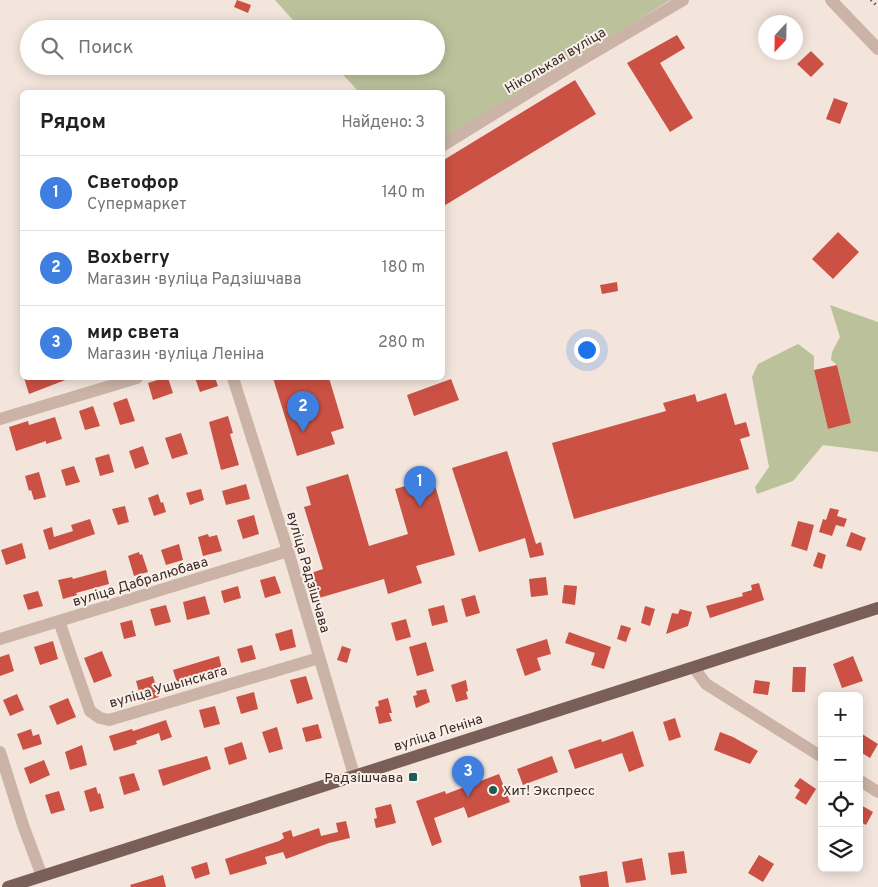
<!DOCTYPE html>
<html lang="ru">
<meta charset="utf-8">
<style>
:root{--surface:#fff;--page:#f6f6f6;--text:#202124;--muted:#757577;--line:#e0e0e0;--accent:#1c5b56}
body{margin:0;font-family:Overpass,sans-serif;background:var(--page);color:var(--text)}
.controls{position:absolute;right:15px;bottom:15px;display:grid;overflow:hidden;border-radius:8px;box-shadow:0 2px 12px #0003}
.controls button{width:45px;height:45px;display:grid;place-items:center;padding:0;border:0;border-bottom:1px solid var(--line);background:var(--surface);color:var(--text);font:25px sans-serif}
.compass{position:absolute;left:758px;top:15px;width:45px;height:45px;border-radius:50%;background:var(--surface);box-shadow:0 2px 12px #0003;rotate:202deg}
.you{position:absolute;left:586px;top:349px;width:18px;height:18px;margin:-12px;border:4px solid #fff;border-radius:50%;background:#1a73e8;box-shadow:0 0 0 8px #1a73e833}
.badge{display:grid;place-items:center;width:32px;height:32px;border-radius:50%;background:var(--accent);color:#fff;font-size:16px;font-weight:700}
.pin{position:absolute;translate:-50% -41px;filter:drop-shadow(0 1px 2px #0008)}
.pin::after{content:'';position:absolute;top:26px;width:18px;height:15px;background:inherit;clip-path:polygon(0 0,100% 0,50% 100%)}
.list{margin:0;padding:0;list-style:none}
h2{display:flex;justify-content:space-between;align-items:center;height:65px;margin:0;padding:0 20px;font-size:21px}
h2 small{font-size:16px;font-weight:400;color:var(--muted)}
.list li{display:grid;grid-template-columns:32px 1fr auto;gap:15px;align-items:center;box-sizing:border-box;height:75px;padding:0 20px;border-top:1px solid var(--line)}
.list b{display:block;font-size:19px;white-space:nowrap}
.list p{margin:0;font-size:16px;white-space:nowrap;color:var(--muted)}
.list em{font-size:16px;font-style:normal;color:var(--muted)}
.icon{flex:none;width:28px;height:28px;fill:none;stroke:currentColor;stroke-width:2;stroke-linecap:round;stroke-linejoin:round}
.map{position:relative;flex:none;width:878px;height:887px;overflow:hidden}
.search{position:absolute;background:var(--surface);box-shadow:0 2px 12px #0003;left:20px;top:20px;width:425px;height:55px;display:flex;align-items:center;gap:12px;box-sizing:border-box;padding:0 18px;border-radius:28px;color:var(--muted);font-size:19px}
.panel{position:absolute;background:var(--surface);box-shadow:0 2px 12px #0003;left:20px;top:90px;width:425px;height:290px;border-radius:8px}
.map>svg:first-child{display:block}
</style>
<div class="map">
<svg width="878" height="887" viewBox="0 0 878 887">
<rect width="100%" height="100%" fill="#f3e5dc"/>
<!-- green -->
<path fill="#bbc29b" d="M275,0H670L443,140L442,92H359L335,66H436V29H301Z
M830,305L878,322V452L823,445L793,481L757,494L755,487L769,467L752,377L758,364L798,344L814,356V370L828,429L851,423L837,365L831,360L832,352L840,337Z"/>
<!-- building -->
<path fill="#ca5143" d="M237,0L251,5L248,13L234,7Z
M677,35L685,48L660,63L693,118L670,132L627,63Z
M811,51L824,64L811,77L797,64Z
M575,80L596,114L442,207V161Z
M834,98L848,103L840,124L826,119Z
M838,232L859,252L833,279L812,259Z
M617,282L618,291L602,294L600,285Z
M837,365L851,423L828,429L814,370Z
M24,378H68V379L29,394Z
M164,378H168L173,393L153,400L148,383Z
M195,378H215L218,386L200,392Z
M273,378H329L344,428L331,432L335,444L297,456Z
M451,379L459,400L414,416L407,395Z
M726,393L735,425L746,422L750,436L740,439L749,469L574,519L552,443L666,411L663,403L695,394L697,402Z
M127,398L135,421L120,425L113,403Z
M93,406L100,426L85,430L79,411Z
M228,416L233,433L230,434L239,465L221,470L209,422Z
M55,417L62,439L46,444V441L16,451L9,427L28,421L29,425Z
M181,433L188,454L172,459L165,438Z
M143,446L149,464L135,469L129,451Z
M507,451L536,544L541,542L544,555L530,558L525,538L479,552L452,468Z
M109,454L114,472L100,476L95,458Z
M74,466L80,482L66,486L61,470Z
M39,472L46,497L34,500L31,490L29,491L25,476Z
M348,474L369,546L408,534L395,489L433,478L455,555L416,566L422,583L388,594L384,579L319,598L311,573L323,569L304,507L311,505L306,487Z
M246,484L250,499L226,505L222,491Z
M201,489L204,500L190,505L186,493Z
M158,494L161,503L163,502L166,512L154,516L148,498Z
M125,506L129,522L118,525L112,509Z
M830,508L839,510L837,516L847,519L844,527L836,525L832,536L819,532L823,519L826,520Z
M254,515L259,534L243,539L237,520Z
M90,519L95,534L49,550L43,530L52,527L54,537L73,531L71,525Z
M798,521L814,525L807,551L791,546Z
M851,532L866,538L861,551L846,546Z
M208,534L209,537L217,535L222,551L203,556L198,537Z
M22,543L26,558L6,565L1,550Z
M179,544L183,560L166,565L161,550Z
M139,552L140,555L142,554L148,572L134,576L128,556Z
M818,552L826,555L822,569L813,566Z
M106,570L109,584L76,593L77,595L63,599L58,580L72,577L73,579Z
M275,576L281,593L265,598L260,580Z
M546,577L548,595L531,597L529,579Z
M759,583L764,600L710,618L706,606L743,596L742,593L752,590L751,585Z
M564,585L577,586L575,605L562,603Z
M238,586L241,598L224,603L221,591Z
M38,591L43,606L28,610L23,595Z
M475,595L480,613L466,617L461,599Z
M205,596L210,614L187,620L183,602Z
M166,605L171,622L155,626L150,609Z
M444,605L448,622L432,626L428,609Z
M645,606L655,609L650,626L641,623Z
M680,609L692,612L688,626L666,634L672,613L678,614Z
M406,619L411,637L396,641L391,623Z
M132,620L136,636L124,639L120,623Z
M621,625L631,628L626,642L617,639Z
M292,629L296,647L280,651L275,634Z
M569,632L611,647L604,669L591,665L595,653L565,643Z
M547,639L551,654L537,658L541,670L525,676L516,649Z
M53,641L58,659L40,665L34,647Z
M426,642L434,671L417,676L409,647Z
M252,645L256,659L241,663L237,649Z
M342,646L351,649L347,663L337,660Z
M102,651L112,676L94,683L84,658Z
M9,654L14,671L0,676V657Z
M219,656L223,673L197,681V684L179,689L173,670Z
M853,656L863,681L842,688L833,664Z
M793,667H806L805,692H792Z
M153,676L159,697L142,702L136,681Z
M306,676L313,699L297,704L290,680Z
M466,680L468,691L466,692L468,699L456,702L451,685Z
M755,680L770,682L768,695L753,693Z
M426,689L430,702L416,708L413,696L417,695L416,691Z
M254,692L258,709L241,714L236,697Z
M17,694L24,710L10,716L3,700Z
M68,698L76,717L57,725L49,706Z
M388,698L392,713H389L392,721L379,724L375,707L379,706L378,701Z
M215,706L220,724L204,728L199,710Z
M675,718L681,737L669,741L663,722Z
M166,720L172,737L161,741L159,733L136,741L137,744L114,751L109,736L132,729L133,731Z
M318,724L322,738L306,742L302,728Z
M277,727L283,749L269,753L262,732Z
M31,729L33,736L39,734L42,744L23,750L17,734Z
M633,731L644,766L629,772L622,753L575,769L568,750L601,739L602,742Z
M720,732L733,737L758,751L750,764L714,750Z
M859,732L878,744L870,758L859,751Z
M242,742L247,759L229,765L224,748Z
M82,745L87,765L70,770L65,752Z
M207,756L211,769L163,786L158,770Z
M552,756L558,772L523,785L517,769Z
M44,760L50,775L30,784L24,768Z
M134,773L140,790L124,795L119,777Z
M499,774L510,802L468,818L464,807L434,818L442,842L432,846L416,801L445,791L446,794Z
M800,778L816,789L806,805L795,798L800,790L794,786Z
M96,787L98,794L100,793L104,808L90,812L84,791Z
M59,791L65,810L51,814L45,795Z
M391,804L396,823L376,828L374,819L377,818L375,808Z
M859,804L873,812L866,825L859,821Z
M346,821L350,838L329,843L286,859L283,852L265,857L267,864L230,875L225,859L279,841L284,838L282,833L291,830L293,837L319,828L321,836L338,832L336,823Z
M684,851L687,873L671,875L668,853Z
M759,855L774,864L763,882L748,873Z
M642,858L646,880L626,883L622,862Z
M207,862L210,874L195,879L191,867Z
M607,871L609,887H581L579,876Z
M163,875L166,887H131L130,885Z"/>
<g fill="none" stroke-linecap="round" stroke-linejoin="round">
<!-- minor -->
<path stroke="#cbb3a7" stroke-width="12" d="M831,0L878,49
M442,146L573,65L683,0
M233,378L288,551L354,775
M0,419L137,378
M59,621L90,711L100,718L109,720L319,658
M0,639L288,551
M694,668L706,684L822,757
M0,752L23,825L42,876
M859,780L878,792"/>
<!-- primary -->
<path stroke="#7a5f59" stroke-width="12" d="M8,887L878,608"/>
<!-- rail -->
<path stroke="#382b28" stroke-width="3" stroke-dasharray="1 4" stroke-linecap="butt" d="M871,0L878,7"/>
</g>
<!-- markers -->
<g fill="#1c5b56" stroke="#faf0e9" stroke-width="2">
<rect x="408" y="772" width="10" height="10" rx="2.5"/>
<circle cx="493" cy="790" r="5"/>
</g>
<g text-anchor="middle" stroke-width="4" stroke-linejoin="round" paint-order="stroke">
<!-- street labels -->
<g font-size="14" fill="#382b28" stroke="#faf0e9">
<text transform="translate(555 60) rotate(-31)" y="5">Ніколькая вуліца</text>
<text transform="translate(309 572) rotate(74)" y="5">вуліца Радзішчава</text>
<text transform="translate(140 581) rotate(-17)" y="5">вуліца Дабралюбава</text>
<text transform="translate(168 686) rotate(-16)" y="5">вуліца Ушынскага</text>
<text transform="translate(438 732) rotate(-18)" y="5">вуліца Леніна</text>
</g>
<!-- poi labels -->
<g font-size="14" fill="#382b28" stroke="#faf0e9" text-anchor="end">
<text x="403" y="782">Радзішчава</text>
<text x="503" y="795" text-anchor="start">Хит! Экспресс</text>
</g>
</g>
</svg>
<div class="controls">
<button>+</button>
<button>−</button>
<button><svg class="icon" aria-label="locate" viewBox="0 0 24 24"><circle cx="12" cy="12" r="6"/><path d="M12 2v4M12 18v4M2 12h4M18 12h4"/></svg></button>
<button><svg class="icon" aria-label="layers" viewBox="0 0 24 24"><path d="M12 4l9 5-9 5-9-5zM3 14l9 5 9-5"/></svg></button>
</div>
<svg class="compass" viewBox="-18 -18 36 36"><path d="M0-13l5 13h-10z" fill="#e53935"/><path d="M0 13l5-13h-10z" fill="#757577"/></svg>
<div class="you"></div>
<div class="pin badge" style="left:420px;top:507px;background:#3f7fe0">1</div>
<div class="pin badge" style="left:303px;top:432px;background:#3f7fe0">2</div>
<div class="pin badge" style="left:468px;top:797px;background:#3f7fe0">3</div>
<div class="search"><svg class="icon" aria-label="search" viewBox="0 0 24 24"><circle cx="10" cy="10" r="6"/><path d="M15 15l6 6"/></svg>Поиск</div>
<section class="panel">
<h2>Рядом<small>Найдено: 3</small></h2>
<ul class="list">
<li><span class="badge" style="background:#3f7fe0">1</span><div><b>Светофор</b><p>Супермаркет</p></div><em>140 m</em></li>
<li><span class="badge" style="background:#3f7fe0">2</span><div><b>Boxberry</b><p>Магазин · вуліца Радзішчава</p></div><em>180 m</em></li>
<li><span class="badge" style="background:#3f7fe0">3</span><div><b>мир света</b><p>Магазин · вуліца Леніна</p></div><em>280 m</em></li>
</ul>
</section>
</div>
